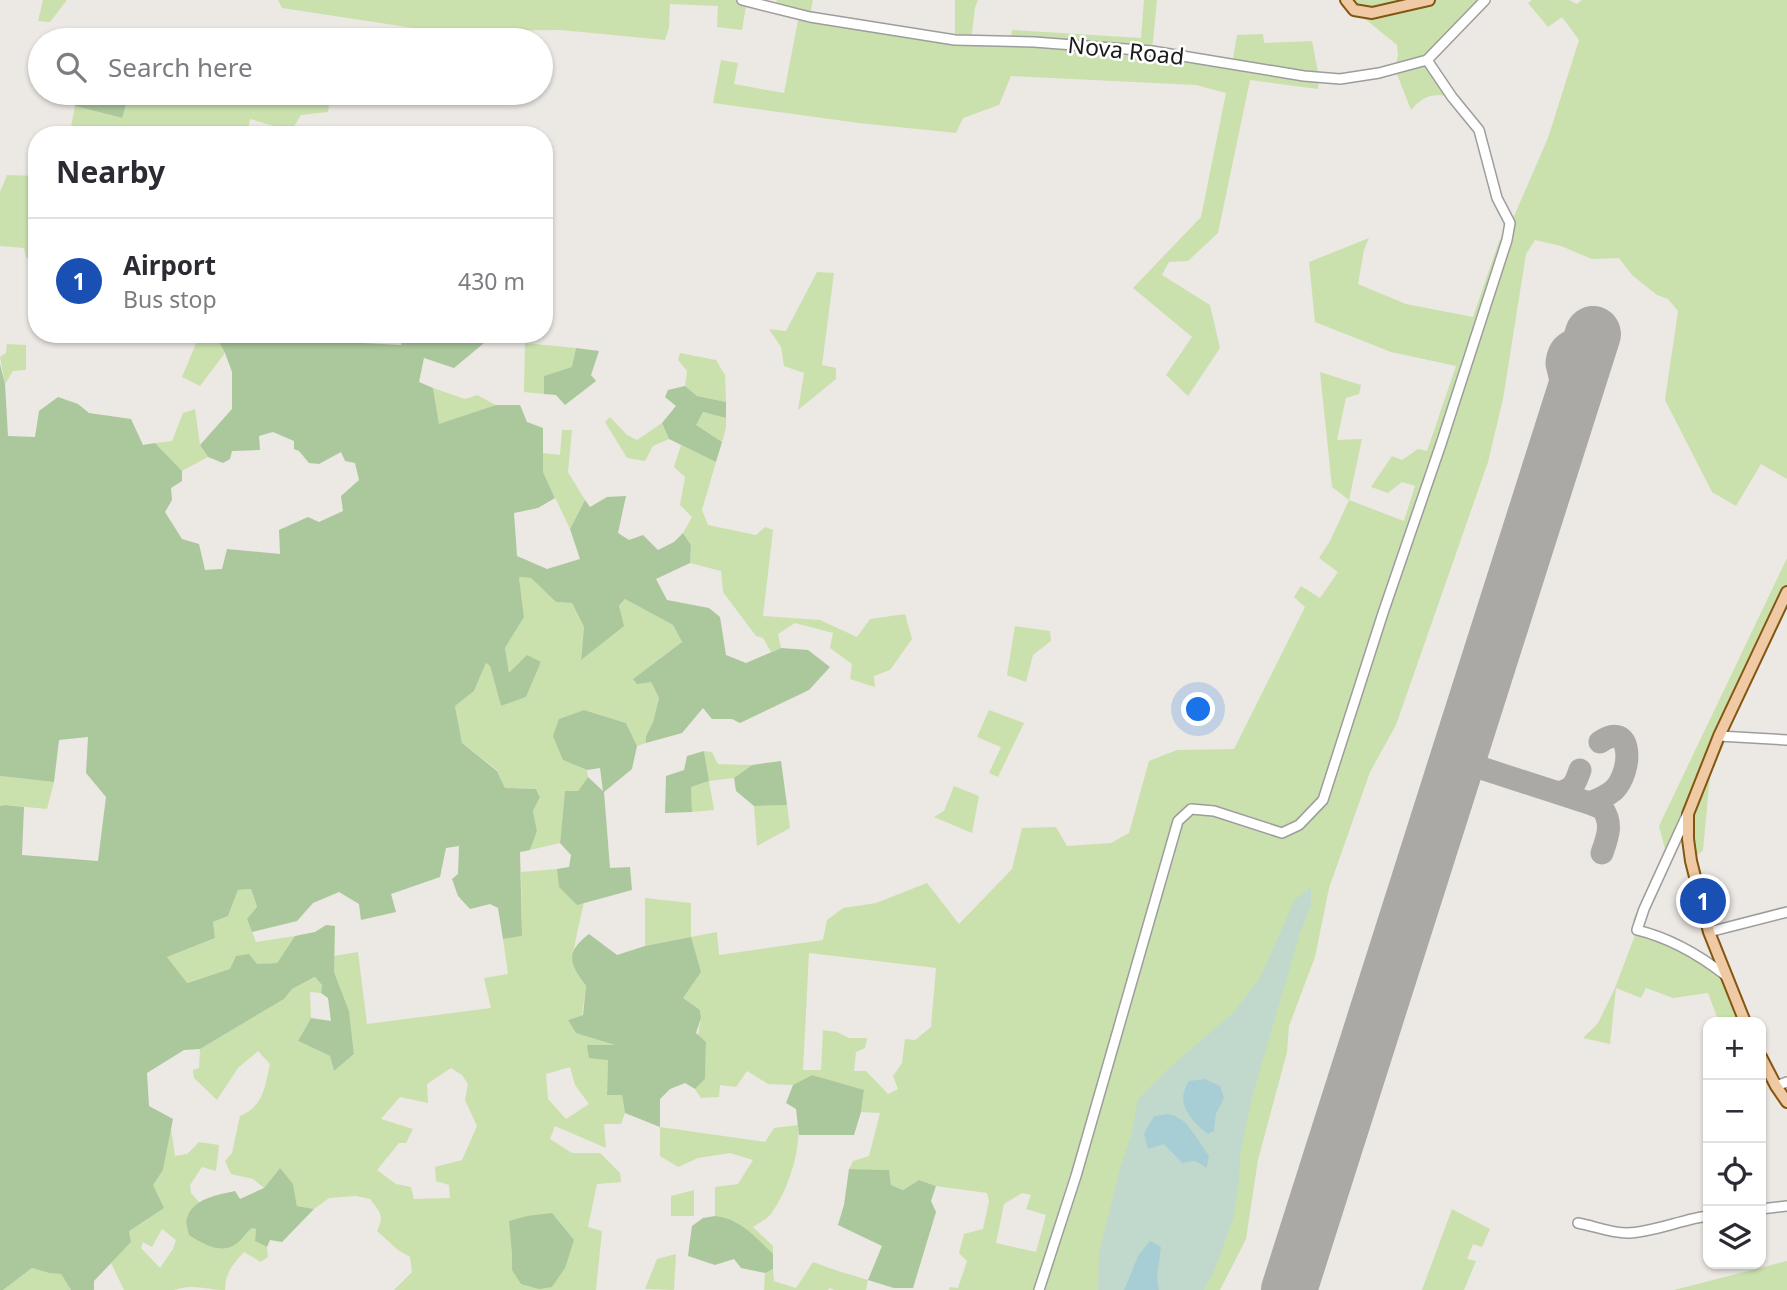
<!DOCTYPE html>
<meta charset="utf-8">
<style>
:root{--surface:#fff;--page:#f2f2f3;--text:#2b2b33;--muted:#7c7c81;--line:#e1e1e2;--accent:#0f766e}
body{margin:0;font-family:"Noto Sans",sans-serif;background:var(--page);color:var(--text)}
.controls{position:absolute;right:21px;bottom:21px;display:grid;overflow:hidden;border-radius:14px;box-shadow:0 2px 5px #0004}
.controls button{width:63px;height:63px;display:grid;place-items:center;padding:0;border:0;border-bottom:2px solid var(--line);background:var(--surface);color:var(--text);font:35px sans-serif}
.you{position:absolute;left:1199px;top:710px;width:24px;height:24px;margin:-18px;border:5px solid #fff;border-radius:50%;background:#1a73e8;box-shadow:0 0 0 10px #1a73e833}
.badge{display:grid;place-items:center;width:46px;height:46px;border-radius:50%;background:var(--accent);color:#fff;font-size:23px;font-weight:700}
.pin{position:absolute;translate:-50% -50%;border:4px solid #fff;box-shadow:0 2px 7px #0006}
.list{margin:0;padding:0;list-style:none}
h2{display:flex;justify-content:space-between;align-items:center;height:91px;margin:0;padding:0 28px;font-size:30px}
h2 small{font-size:23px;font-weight:400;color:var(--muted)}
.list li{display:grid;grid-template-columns:46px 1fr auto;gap:21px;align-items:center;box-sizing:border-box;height:126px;padding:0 28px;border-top:2px solid var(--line)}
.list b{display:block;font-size:26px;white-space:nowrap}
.list p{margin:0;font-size:23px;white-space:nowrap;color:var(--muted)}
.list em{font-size:23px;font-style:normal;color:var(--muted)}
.icon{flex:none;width:38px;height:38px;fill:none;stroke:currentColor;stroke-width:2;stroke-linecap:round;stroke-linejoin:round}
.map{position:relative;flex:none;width:1787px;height:1290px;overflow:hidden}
.search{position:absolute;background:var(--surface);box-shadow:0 2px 5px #0004;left:28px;top:28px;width:525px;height:77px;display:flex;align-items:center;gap:18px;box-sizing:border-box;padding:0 24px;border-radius:38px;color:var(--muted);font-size:26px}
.panel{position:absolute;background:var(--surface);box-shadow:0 2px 5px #0004;left:28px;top:126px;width:525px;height:217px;border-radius:28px}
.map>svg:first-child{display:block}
</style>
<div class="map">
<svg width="1787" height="1290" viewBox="0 0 1787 1290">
<rect width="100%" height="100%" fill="#ece8e3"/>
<!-- grass -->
<path fill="#cae1ae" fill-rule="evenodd" d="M43,0H67L50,22L38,21Z
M278,0H747L742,30L717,27L718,6L670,4L669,28L665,40L561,30L433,31L282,8Z
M777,0H813L810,16L955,39V0H978L975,8L971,40L1011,41L1012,30L1141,38L1144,0H1157L1152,51L1232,64L1237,35L1263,34L1264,43L1312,41L1319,77L1318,89L1250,80L1218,233L1188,261L1169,262L1162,275L1210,305L1220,348L1188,396L1166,375L1192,337L1133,288L1201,217L1226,93L1196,85L1011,76L999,105L963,118L956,133L859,123L713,103L721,60L738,63L734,84L784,93L799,15L775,8Z
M1346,0H1485L1427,60L1452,97C1433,93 1424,95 1411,110L1395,69L1398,55L1397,45L1354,10Z
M1532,0H1569L1577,4L1582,0H1787V479L1761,464L1736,506L1712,492L1665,400L1678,311L1668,299L1657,295L1632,275L1619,258L1592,259L1561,246L1535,240L1526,254L1503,399L1488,462L1396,725L1370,772L1329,888L1315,957L1289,1026L1287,1052L1258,1160L1246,1239L1220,1290H949L950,1287L958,1288L967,1261L959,1253L964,1234L983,1229L989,1201L987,1193L936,1186L919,1180L903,1190L891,1185L889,1170L849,1169L853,1161L869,1156L880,1113L861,1112L864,1091L812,1075L793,1085L768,1084L747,1071L736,1087L720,1085L719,1097L701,1098L695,1089L705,1079L706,1042L698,1035L701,1018L700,1010L682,998L691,937L645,946V898L691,903V937L717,932L719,955L823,940L827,920L843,908L876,903L927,883L959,924L1012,869L1022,828L1056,827L1067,846L1111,843L1129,833L1149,761L1177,750L1234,749L1305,607L1294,597L1301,586L1320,598L1338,572L1319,558L1330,541L1349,500L1332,487L1320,372L1361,385L1359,394L1346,398L1337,440L1362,439L1349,500L1404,521L1415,486L1402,482L1388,493L1371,487L1392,456L1402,460L1418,449L1427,451L1456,366L1391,352L1315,322L1309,262L1369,238L1364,250L1358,284L1406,304L1473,317L1499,241L1511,223L1548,138L1579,40L1562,17L1548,27L1528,3ZM809,953L936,968L931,1027L915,1040L905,1039L902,1063L893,1076L898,1089L888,1094L866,1071H854L856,1052L865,1048L867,1038H849L837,1032L823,1030L821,1070H803ZM1022,1193L1031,1195L1026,1209L1046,1215L1036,1252L996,1243L1004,1204Z
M182,93H302L330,100L328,112L301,115L291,131L250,119L247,135H88L70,132L75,106L121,118L129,94L178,101Z
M7,175L37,176V260L26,258L24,248L0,246V192Z
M817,272L834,273L822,365L836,368V379L798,410L804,373L784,366L781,347L769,329L786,331Z
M194,334H215L225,353L200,386L182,377L197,341Z
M525,343L576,348L573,367L544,376V394L524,392Z
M7,344L26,345V370L13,371L5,384L0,357L6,353Z
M680,353L716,360L725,375L726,402L697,396L685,386L687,371L678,360Z
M433,388L465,399L477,395L496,405L439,425Z
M195,409L200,445L208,457L182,471L155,443L172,441L183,413Z
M703,412L726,418V428L722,442L695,425Z
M610,417L627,435L637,440L662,423L669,439L653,446L645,461L627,458L605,422Z
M562,430H572L568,472L585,500L570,529L543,472V453L560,455Z
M681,445L716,462L702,510L708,525L756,535L765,527L773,530L763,616L820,620L857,637L870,619L905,614L912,639L890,670L874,676L875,687L850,679L852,664L830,648L833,633L795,623L778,634L781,648L771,652L763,638L756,636L723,592L721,571L690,563L691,545L683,533L692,517L680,505L685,477L674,467Z
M1787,558V592L1719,736L1727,737L1710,776L1703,850L1691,861L1688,816L1637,930L1655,934L1725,975L1745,1022H1719L1708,993L1673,998L1646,988L1641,998L1616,988L1610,1044L1583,1038L1598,1023L1615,988L1637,930L1633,920L1665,849L1659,826Z
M519,577L531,578L556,602L572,603L584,627L581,658L625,599L673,625L682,642L633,679L651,682L659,698L653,722L646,736V743L637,746L626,723L584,710L559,719L563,760L587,770L588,777L578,791L565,792L560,843L530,850L537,831L533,811L540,796L536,789L505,788L497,770L462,743L455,706L474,691L486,663L490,666L501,706L526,697L541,662L509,674L505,648L524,617Z
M1015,626L1050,631L1051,641L1033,655L1026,682L1007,675Z
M989,710L1024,723L998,777L989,773L1001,747L977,737Z
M704,751L712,752L718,764L752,765L734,778L709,781L714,810L692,812L691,787L709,781Z
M0,776L54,782L47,809L5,805L0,806Z
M954,786L979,796L972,833L934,817L944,811Z
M787,805L790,828L757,846L754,806Z
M557,869L560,887L584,902C582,912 571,957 573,962C575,971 581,979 586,986L582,1015L568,1020L618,1046H587L608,1059L607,1095H622L625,1113L621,1124H604L606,1148L555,1126L550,1139L572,1153H600L620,1173L621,1182L597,1184L588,1227L602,1231L596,1290H394L412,1272L410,1257L398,1250L377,1231C385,1215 379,1211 370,1199L356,1196L329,1198L314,1209L297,1206L293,1184L279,1169L264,1188L253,1179L231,1174L225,1161L232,1153L240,1116C264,1106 265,1086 270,1064L258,1051L238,1068L217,1100L194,1078L193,1070L199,1068L200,1049L284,999L292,989L316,977L322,985L321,993L310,992L311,1018L298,1041L330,1056L334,1071L354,1054L349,1011L334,972V956L358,952L367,1024L491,1008L484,978L508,974L503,939L522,936L521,872ZM570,1067L575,1085L589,1104L566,1119L548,1099L546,1074ZM451,1068L462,1075L468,1084L465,1100L477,1126L462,1160L435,1167L436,1181L449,1185L450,1198L414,1199L411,1187L396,1184L377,1170L399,1143H406L413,1129L381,1119L400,1097L428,1103L427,1084ZM552,1213L512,1270V1253Z
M251,889L257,908L247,919L256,942L295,936L277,963C245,964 217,973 186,983L167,957L215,938L213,922L228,916L238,890Z
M798,1125C801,1152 787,1192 771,1214C767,1219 759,1223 753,1227L773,1246V1254C756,1237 739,1218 715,1216V1187L738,1184L753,1160L730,1153L698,1158L678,1167L660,1156V1127L765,1142L774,1128Z
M171,1129L175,1156L187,1154L199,1142L219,1145L216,1171L202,1167L190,1185L191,1193L200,1203L193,1207L235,1245L244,1234L252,1228L256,1229L255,1241L267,1247L268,1257L261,1262L244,1252C233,1264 225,1273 225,1290C208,1290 192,1283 174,1290H124L111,1263L131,1242L129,1231L152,1185L163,1170ZM162,1229L176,1240L173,1249L160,1268L141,1248L143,1242L152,1247Z
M694,1190V1216H671V1196Z
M1452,1209L1490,1229L1482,1247L1473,1244L1467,1259L1476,1261L1464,1290H1422Z
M676,1254L674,1290L645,1289L657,1259Z
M1787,1261V1290H1674Z
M813,1262L835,1270L868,1280L866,1290H835L829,1288L828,1290H764L765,1273L773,1269L774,1281L796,1288Z
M32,1268L49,1273L61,1274L71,1290H3Z"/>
<!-- forest -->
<path fill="#abc79c" d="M72,93H127L129,94L122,118L75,106Z
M215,334H323L324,341L401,345L404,334H487L490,338L454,368L424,358L419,382L433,388L439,424L496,405H520L527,422L543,428V472L555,498L538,508L514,513L517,556L547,569L580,559L570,529L585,500L590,507L607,497L626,496L618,533L629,540L643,535L658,550L674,542L683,533L691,545L690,563L656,579L667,600L709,608L720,617L726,655L746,663L781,648L808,650L830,667L809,690L740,723L732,719H712L703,708L682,733L646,743V736L653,722L659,698L651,682L637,684L633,679L682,642L673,625L625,599L619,606L624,626L581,660L584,627L572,603L556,602L531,578L519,577L524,617L505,648L509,673L527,655L541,662L526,697L501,706L490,666L486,663L474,691L455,706L462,743L497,771L505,788L536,789L540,797L533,811L537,831L530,850L520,852L522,936L503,939L498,908L490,904L470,909L458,896L452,879L458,874L459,846L446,848L440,877L391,894L396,912L361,920L359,904L339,892L313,903L297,921L252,932L247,919L257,907L251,889L238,890L228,916L213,922L215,938L167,957L187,983L230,969L236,956L249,954L257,964L277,963L295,936L315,932L326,925L335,926L334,972L349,1011L354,1054L334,1071L330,1056L298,1041L311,1018L331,1021L328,998L321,993L322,985L315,977L292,989L284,999L200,1049L184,1050L147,1073L149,1106L173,1119L163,1170L153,1185L164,1208L129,1231L131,1242L94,1281V1290H71L61,1274L49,1273L32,1268L3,1290H0V806L5,805L24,807L22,855L98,861L106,797L86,773L88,737L59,740L54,782L0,776V364L5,384L8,436L35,437L39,411L58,397L78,404L89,413L131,419L143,445L155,443L182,471V481L171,488L172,500L165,512L182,539L199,544L205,570L222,569L227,549L280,554L279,530L308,517L319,522L343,511L341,496L359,480L355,463L345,461L341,452L319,464L309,463L299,451L294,449V441L273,432L259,436L260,450L232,451L230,459L223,463L208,457L200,445L232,409V372L225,353Z
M576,348L599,351L591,375L596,381L565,405L556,395L544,394V376L572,367Z
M685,386L697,396L726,402V418L703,412L696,425L722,442L716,462L669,439L662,423L676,406L665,397L668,390Z
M584,710L626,723L637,746L632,769L604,792L610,868L630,867L632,890L577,905L559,887L557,869L569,867L571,855L560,843L565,791H578L588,777L603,791L600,768L587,770L563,760L553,736L559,719Z
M704,751L709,781L691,787L692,812L665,813L666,776L684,770L687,756Z
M781,761L787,805L754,806L736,791L734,778L752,765Z
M589,934L617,955L645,946L691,937L701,972L683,998L700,1010L701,1018L696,1033L706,1042L705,1079L695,1089L685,1083L670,1089L660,1099V1127L625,1113L622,1095H607L608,1060L589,1058L587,1045H615L576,1033L568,1020L583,1015L586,986C570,964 564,953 589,934Z
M812,1075L864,1090L861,1112L854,1135H799L796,1109L786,1103L793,1085Z
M280,1168L293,1184L297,1206L314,1209L282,1242L270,1240L267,1247L255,1241L256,1229L252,1228C245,1233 242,1240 236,1244C220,1255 202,1243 189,1235C188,1229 185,1223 187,1218C193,1198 218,1195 235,1191L240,1199L264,1188Z
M849,1169L889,1170L891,1185L903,1190L919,1180L936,1186L931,1201L936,1212L913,1288H894L868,1280L882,1246L838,1225L844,1205Z
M552,1213L574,1240L565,1268L552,1287L539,1289L521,1284L512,1270V1253L509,1221L527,1216Z
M715,1216C739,1218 756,1237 773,1254V1269L765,1273L741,1268L734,1259L715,1265L688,1256L692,1226L703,1218Z"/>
<!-- wetland -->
<path fill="#c1d8cc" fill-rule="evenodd" d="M1311,888V906L1300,933L1252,1097L1240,1156L1239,1182L1233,1219L1215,1269L1204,1290H1159L1157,1278L1161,1247L1138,1256L1124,1290H1098L1099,1253L1120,1168L1131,1136L1138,1099L1167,1070L1233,1013L1260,978L1295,899ZM1183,1094L1224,1098L1216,1114L1214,1131ZM1185,1122L1209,1156L1208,1167L1195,1161L1182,1163L1164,1144Z"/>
<!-- water -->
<path fill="#a8ced5" d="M1205,1079L1220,1086L1224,1098L1216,1114L1214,1131L1208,1134C1196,1125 1179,1108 1184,1092C1185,1088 1187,1085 1189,1081Z
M1168,1114L1175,1116L1185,1122L1197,1138L1209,1156L1207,1168L1195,1161L1182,1163L1164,1144L1148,1149L1144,1134L1154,1116Z
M1150,1241L1161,1247L1157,1278L1159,1290H1124L1138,1256Z"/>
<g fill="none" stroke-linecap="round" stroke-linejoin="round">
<!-- taxiway -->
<path stroke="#aba9a6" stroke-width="23" d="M1568,412L1557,364C1559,324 1613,340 1597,370C1592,380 1580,386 1574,395
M1463,742C1463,752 1465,758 1472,765
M1448,790C1453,777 1457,767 1472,765L1589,803C1598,800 1607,796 1614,790C1633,771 1633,719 1600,742
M1558,793C1574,789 1575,784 1580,770
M1589,803L1602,808C1613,823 1608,836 1602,853"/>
<!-- runway -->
<path stroke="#aba9a6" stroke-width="56" d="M1289,1290L1593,334"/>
<defs>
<path id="minor" d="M742,0L810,17L955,40L1034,42L1152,51L1304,76L1340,79L1379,73L1427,60L1485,0
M1719,736L1787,740
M1687,815L1644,909L1637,930C1670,938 1698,954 1725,975
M1709,932L1787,912
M1776,1086L1787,1082
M1761,1209L1787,1206
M1578,1223C1594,1226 1611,1233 1627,1233C1651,1233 1683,1219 1708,1216
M1039,1290L1076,1176L1178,821L1191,809L1214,811L1282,833L1299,825L1323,800L1383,613L1441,444L1507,240L1510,223L1497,198L1479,130L1452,97L1427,60"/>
<path id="major" d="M1346,0L1354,10L1372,13L1429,0
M1745,1022L1709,932L1691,861L1688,839V814L1719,736L1787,592
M1761,1057L1776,1086L1787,1102"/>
</defs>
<!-- minor casing -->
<use href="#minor" stroke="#9d9d9d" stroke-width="12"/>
<!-- major casing -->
<use href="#major" stroke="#835611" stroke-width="14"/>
<!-- minor -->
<use href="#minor" stroke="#fff" stroke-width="9"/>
<!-- major -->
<use href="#major" stroke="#f0caa4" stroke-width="10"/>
</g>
<g text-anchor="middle" stroke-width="5" stroke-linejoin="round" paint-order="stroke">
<!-- street labels -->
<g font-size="23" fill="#1c1c1c" stroke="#fff">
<text transform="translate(1126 51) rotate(6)" y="8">Nova Road</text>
</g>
</g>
</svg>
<div class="controls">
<button>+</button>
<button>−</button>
<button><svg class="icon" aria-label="locate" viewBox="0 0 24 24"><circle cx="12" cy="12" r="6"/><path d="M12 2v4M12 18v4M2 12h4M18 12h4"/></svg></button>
<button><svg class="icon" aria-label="layers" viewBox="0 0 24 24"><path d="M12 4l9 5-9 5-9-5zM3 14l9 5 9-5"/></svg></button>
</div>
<div class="you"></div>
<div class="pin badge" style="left:1703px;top:901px;background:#1a4fb4">1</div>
<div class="search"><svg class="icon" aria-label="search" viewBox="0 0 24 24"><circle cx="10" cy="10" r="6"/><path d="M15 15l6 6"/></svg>Search here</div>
<section class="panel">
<h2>Nearby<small></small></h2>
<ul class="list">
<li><span class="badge" style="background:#1a4fb4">1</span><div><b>Airport</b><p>Bus stop</p></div><em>430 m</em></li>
</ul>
</section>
</div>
